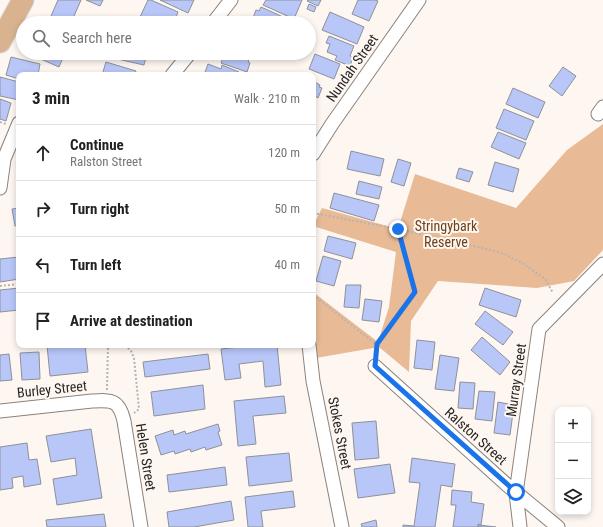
<!DOCTYPE html>
<meta charset="utf-8">
<style>
:root{--surface:#fff;--page:#f6f6f6;--text:#222;--muted:#767676;--line:#e0e0e0}
body{margin:0;font-family:"Roboto Condensed",sans-serif;background:var(--page);color:var(--text)}
.controls{position:absolute;right:12px;bottom:12px;display:grid;overflow:hidden;border-radius:8px;box-shadow:0 2px 6px #0003}
.controls button{width:36px;height:36px;display:grid;place-items:center;padding:0;border:0;border-bottom:1px solid var(--line);background:var(--surface);color:var(--text);font:20px sans-serif}
.stop{position:absolute;width:12px;height:12px;margin:-9px;border:3px solid #1a73e8;border-radius:50%;background:#fff}
.stop.end{background:#1a73e8;border-color:#fff;box-shadow:0 1px 4px #0008}
.list{margin:0;padding:0;list-style:none}
h2{display:flex;justify-content:space-between;align-items:center;height:52px;margin:0;padding:0 16px;font-size:17px}
h2 small{font-size:13px;font-weight:400;color:var(--muted)}
.list li{display:grid;grid-template-columns:26px 1fr auto;gap:12px;align-items:center;box-sizing:border-box;height:56px;padding:0 16px;border-top:1px solid var(--line)}
.list b{display:block;font-size:15px;white-space:nowrap}
.list p{margin:0;font-size:13px;white-space:nowrap;color:var(--muted)}
.list em{font-size:13px;font-style:normal;color:var(--muted)}
.icon{flex:none;width:22px;height:22px;fill:none;stroke:currentColor;stroke-width:2;stroke-linecap:round;stroke-linejoin:round}
.map{position:relative;flex:none;width:603px;height:527px;overflow:hidden}
.search{position:absolute;background:var(--surface);box-shadow:0 2px 6px #0003;left:16px;top:16px;width:300px;height:44px;display:flex;align-items:center;gap:10px;box-sizing:border-box;padding:0 14px;border-radius:22px;color:var(--muted);font-size:15px}
.panel{position:absolute;background:var(--surface);box-shadow:0 2px 6px #0003;left:16px;top:72px;width:300px;height:276px;border-radius:8px}
.map>svg:first-child{display:block}
</style>
<div class="map">
<svg width="603" height="527" viewBox="0 0 603 527">
<rect width="100%" height="100%" fill="#fdf6f1"/>
<!-- forest -->
<path fill="#e8bb96" d="M603,124V250L574,281L537,288L438,281L411,321L409,372L379,347L316,358L313,316V292L378,342L389,307L396,252L313,226L322,208L398,229L415,174L516,208L567,150Z"/>
<!-- building -->
<path fill="#b8c6f8" stroke="#8f9198" d="M58,0H81L71,23H48Z
M86,0H103L100,6Z
M148,0H151L178,12L174,23H154L140,17Z
M160,0H194L188,13Z
M266,0H302L294,19L263,5Z
M308,0H321L318,6L307,1Z
M358,0H375L378,1L369,21L352,14Z
M309,4L316,7L314,12L307,9Z
M261,7L281,16L279,19L284,21L283,23H255L257,20L253,18L256,10L259,11Z
M330,12L364,27L357,44L322,30Z
M131,17L145,23H129Z
M329,36L354,46L350,56L353,57L350,66L335,60L337,56L327,52L330,44L326,43Z
M27,53H65L59,67Z
M115,53H147L144,65L113,58Z
M223,53H233L239,55L240,53H251L248,62L250,63L247,72L221,63L224,55L222,54Z
M315,54L340,64L334,79L309,69Z
M11,57L40,64L38,75H19V79L6,75Z
M106,62L136,71L134,75H102Z
M208,64L221,69L222,65L239,72L238,75H204Z
M563,67L576,76L562,96L549,86Z
M0,77L19,82V100L0,96Z
M313,81L320,85L319,87L322,88L318,98L315,96L314,98L313,97Z
M513,88L545,102L538,118L506,104Z
M0,99L11,103L6,121L0,119Z
M504,109L534,121L526,140L496,128Z
M498,132L526,143L519,159L491,147Z
M351,151L384,159L380,176L347,169Z
M398,159L411,163L404,186L391,182Z
M495,162L519,169L513,192L488,185Z
M459,168L473,172L469,182L456,178Z
M359,181L382,187L379,199L356,194Z
M334,193L379,205L374,221L330,208Z
M19,208V225L15,226L12,209Z
M328,236L356,243L352,259L324,251Z
M323,256L341,261L334,286L316,281Z
M19,257V279L0,282V259Z
M346,285H361L359,308L344,307Z
M19,288V310L0,312V290Z
M485,288L521,300L516,317L479,305Z
M365,299L382,301L379,322L362,320Z
M485,311L513,332L503,345L475,324Z
M482,337L510,362L500,375L471,350Z
M417,340L435,342L432,370L414,368Z
M47,345H85L88,372L50,376Z
M260,345H277L281,385L265,387L263,361L239,364L241,378L225,380L221,349Z
M39,352L40,379L22,380L20,353Z
M9,354L12,380L0,381V355Z
M208,354L210,369L145,377L143,362Z
M440,355L459,358L454,391L435,389Z
M460,382L475,383L473,409L458,408Z
M203,385L205,409L154,416L151,392Z
M479,391L495,392L492,421L475,419Z
M284,396L286,413L253,416L256,444L238,446L234,401Z
M498,402L514,405L510,435L494,433Z
M376,421L379,458L355,460L352,423Z
M218,424L220,431L218,432L222,445L206,450L205,447L191,452L190,449L175,454L174,451L161,455L155,436L173,430L174,435L185,431L186,434Z
M91,429L102,498L57,505L53,479L77,475L75,458L51,462L46,436Z
M27,443L29,460L37,459L41,484L24,487L23,476L12,478L13,488L0,490V447Z
M289,453L292,481L249,486L246,457Z
M412,458L455,464L452,487L441,485L435,527H403V525L414,526L420,483L409,482Z
M390,464L395,493L358,498L354,469Z
M225,467L227,485L169,492L167,475Z
M452,490L472,492L471,502L484,504L481,525L478,524V527H453L456,505H451Z
M293,491L295,507L261,511L263,527H248L245,497Z
M231,501L234,520L194,527H169L167,512Z
M104,514L106,527H47L46,520Z
M376,520L377,527H362L361,524Z
M479,525L496,527H478Z"/>
<g fill="none" stroke-linecap="round" stroke-linejoin="round">
<defs>
<path id="minor" d="M213,23L231,0
M172,75L190,53
M598,114L603,107
M313,154L332,124L419,0
M0,188L4,159L19,123
M309,345L313,381L342,527
M375,366L507,485L558,527
M0,411L92,401C111,400 119,399 124,421L141,527
M520,527L516,493L539,329L603,264"/>
<path id="primary" d="M0,42L23,0"/>
</defs>
<!-- minor casing -->
<use href="#minor" stroke="#89837e" stroke-width="15"/>
<!-- primary casing -->
<use href="#primary" stroke="#d4d3d3" stroke-width="23"/>
<!-- path -->
<path stroke="#b9b3af" stroke-width="2" stroke-dasharray="2 2" stroke-linecap="butt" d="M0,122L6,124
M313,213L398,229L491,250L507,255L522,263L545,279L553,293
M0,286L19,284
M313,295L377,345
M125,345L131,351L134,358L139,409L134,413
M376,355L377,345L415,292L398,229
M107,390L108,345"/>
<!-- minor -->
<use href="#minor" stroke="#fff" stroke-width="13"/>
<!-- primary -->
<use href="#primary" stroke="#d9b28f" stroke-width="21"/>
</g>
<g fill="none" stroke-linecap="round" stroke-linejoin="round">
<!-- route -->
<path stroke="#1a73e8" stroke-width="5" d="M398,229L415,292L377,344L375,366L516,492"/>
</g>
<g text-anchor="middle" stroke-width="4" stroke-linejoin="round" paint-order="stroke">
<!-- street labels -->
<g font-size="14" fill="#272422" stroke="#fdf6f1">
<text transform="translate(352 68) rotate(-55)" y="5">Nundah Street</text>
<text transform="translate(516 380) rotate(-82)" y="5">Murray Street</text>
<text transform="translate(52 389) rotate(-6)" y="5">Burley Street</text>
<text transform="translate(340 433) rotate(79)" y="5">Stokes Street</text>
<text transform="translate(476 436) rotate(42)" y="5">Ralston Street</text>
<text transform="translate(146 457) rotate(81)" y="5">Helen Street</text>
</g>
<!-- park labels -->
<g font-size="14" fill="#6e4219" stroke="#fdf6f1">
<text x="446" y="231">Stringybark<tspan x="446" dy="16">Reserve</tspan></text>
</g>
</g>
</svg>
<div class="controls">
<button>+</button>
<button>−</button>
<button><svg class="icon" aria-label="layers" viewBox="0 0 24 24"><path d="M12 4l9 5-9 5-9-5zM3 14l9 5 9-5"/></svg></button>
</div>
<div class="stop" style="left:516px;top:492px"></div>
<div class="stop end" style="left:398px;top:229px"></div>
<div class="search"><svg class="icon" aria-label="search" viewBox="0 0 24 24"><circle cx="10" cy="10" r="6"/><path d="M15 15l6 6"/></svg>Search here</div>
<section class="panel">
<h2>3 min<small>Walk · 210 m</small></h2>
<ul class="list">
<li><svg class="icon" aria-label="ahead" viewBox="0 0 24 24"><path d="M12 20V5M6 11l6-6 6 6"/></svg><div><b>Continue</b><p>Ralston Street</p></div><em>120 m</em></li>
<li><svg class="icon" aria-label="right" viewBox="0 0 24 24"><path d="M7 20v-9h11M14 6l5 5-5 5"/></svg><div><b>Turn right</b></div><em>50 m</em></li>
<li><svg class="icon" aria-label="left" viewBox="0 0 24 24"><path d="M17 20v-9H6M10 6l-5 5 5 5"/></svg><div><b>Turn left</b></div><em>40 m</em></li>
<li><svg class="icon" aria-label="arrive" viewBox="0 0 24 24"><path d="M6 21V4h12l-3 4 3 4H6"/></svg><div><b>Arrive at destination</b></div></li>
</ul>
</section>
</div>
